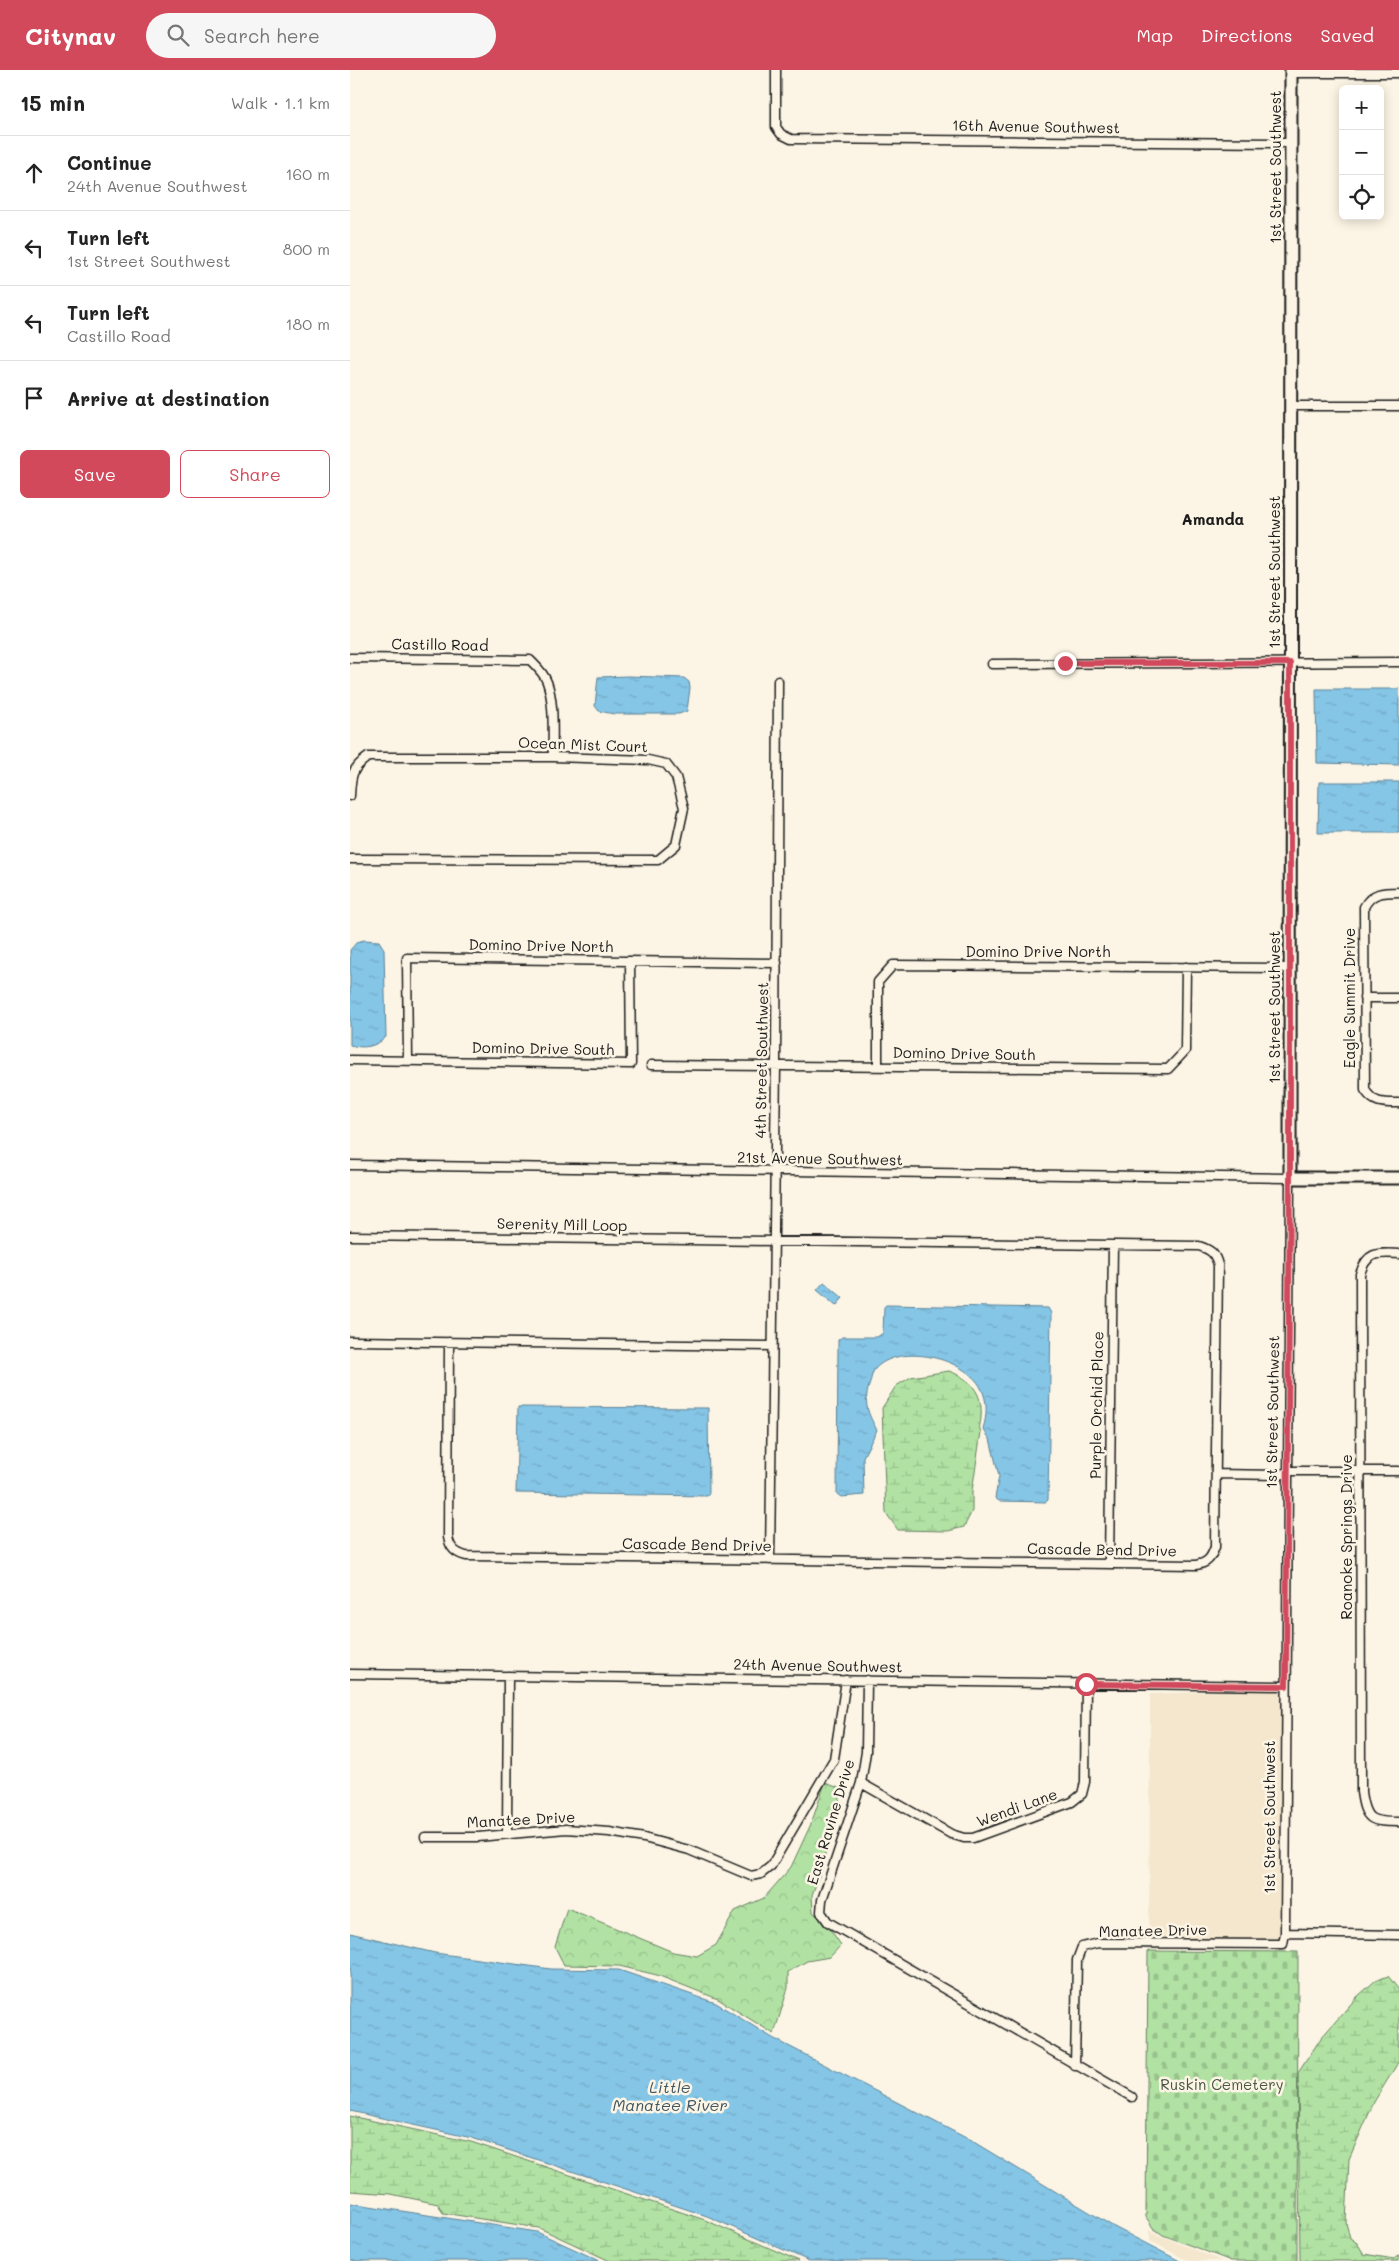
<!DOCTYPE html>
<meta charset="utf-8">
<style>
:root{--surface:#fff;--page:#f6f6f6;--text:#222;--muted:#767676;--line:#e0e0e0;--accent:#d1495b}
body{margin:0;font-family:Mali,sans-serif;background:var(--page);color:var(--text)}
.controls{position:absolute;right:15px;top:15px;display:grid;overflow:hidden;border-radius:8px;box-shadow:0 2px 12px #0003}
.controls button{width:45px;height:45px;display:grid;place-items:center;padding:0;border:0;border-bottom:1px solid var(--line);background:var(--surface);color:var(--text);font:25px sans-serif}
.stop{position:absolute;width:15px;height:15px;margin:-11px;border:4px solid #d1495b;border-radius:50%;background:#fff}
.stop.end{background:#d1495b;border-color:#fff;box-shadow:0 1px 5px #0008}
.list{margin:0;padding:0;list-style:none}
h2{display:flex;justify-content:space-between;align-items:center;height:65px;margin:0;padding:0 20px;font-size:21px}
h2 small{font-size:16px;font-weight:400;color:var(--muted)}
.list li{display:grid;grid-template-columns:32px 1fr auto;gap:15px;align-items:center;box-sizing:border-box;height:75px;padding:0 20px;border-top:1px solid var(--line)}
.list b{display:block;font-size:19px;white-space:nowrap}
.list p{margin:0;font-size:16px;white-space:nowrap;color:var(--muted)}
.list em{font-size:16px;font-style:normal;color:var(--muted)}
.actions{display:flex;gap:10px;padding:15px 20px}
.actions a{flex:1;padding:11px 0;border:1px solid var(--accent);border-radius:8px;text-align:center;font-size:18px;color:var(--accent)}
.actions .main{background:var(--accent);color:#fff}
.icon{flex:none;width:28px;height:28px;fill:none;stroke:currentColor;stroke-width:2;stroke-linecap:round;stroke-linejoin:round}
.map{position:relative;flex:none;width:1049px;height:2191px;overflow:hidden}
header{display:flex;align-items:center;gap:30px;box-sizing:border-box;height:70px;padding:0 25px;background:var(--accent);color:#fff}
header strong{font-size:24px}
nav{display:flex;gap:28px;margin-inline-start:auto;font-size:18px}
.search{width:350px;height:45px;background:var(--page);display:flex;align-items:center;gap:12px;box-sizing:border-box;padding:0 18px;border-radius:28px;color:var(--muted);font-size:19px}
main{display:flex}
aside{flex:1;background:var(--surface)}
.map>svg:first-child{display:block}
</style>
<header>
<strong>Citynav</strong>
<div class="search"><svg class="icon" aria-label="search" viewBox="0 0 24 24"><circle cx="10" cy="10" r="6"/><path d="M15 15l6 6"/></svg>Search here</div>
<nav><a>Map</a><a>Directions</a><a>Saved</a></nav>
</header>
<main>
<aside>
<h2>15 min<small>Walk · 1.1 km</small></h2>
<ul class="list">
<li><svg class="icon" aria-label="ahead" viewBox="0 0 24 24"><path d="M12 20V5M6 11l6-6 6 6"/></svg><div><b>Continue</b><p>24th Avenue Southwest</p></div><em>160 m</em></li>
<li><svg class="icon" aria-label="left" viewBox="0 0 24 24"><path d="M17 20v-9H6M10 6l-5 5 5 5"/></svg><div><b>Turn left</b><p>1st Street Southwest</p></div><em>800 m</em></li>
<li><svg class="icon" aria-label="left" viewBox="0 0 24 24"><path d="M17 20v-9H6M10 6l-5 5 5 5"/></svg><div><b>Turn left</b><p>Castillo Road</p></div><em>180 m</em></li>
<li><svg class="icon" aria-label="arrive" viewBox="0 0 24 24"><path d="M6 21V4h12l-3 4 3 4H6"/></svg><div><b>Arrive at destination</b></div></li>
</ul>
<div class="actions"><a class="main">Save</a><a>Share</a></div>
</aside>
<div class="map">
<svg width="1049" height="2191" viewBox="0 0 1049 2191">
<defs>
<pattern id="forest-crowns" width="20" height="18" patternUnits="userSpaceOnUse" patternTransform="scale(1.25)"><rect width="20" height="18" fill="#b1e2a3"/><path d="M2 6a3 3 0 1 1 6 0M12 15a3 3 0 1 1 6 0" fill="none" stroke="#98c18c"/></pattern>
<pattern id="wetland-marsh" width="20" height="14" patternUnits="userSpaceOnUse" patternTransform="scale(1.25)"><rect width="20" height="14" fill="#b1e2a3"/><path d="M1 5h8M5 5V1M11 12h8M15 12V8" fill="none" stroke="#98c18c"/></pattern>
<pattern id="cemetery-stones" width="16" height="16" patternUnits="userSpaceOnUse" patternTransform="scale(1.25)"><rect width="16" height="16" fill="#b1e2a3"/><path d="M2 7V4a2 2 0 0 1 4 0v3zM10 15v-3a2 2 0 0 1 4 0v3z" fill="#98c18c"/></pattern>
<pattern id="water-ripples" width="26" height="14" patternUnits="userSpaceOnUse" patternTransform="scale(1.25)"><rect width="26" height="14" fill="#85c5e6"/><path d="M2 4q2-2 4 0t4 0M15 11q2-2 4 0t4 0" fill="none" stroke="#72a9c5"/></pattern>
</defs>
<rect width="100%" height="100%" fill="#fcf5e5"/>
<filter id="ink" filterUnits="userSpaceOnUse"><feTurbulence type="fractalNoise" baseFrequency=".02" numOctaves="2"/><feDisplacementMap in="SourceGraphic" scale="10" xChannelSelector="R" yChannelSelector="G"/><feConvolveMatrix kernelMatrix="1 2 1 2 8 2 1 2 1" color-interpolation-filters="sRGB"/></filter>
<g filter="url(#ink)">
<!-- built -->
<path fill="#f4e7cd" d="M898,1620L931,1621L929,1869H799L800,1624Z
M800,2158L804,2163L872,2191H840L835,2189L800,2171Z"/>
<!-- forest -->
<path fill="url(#forest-crowns)" stroke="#667f60" d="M475,1713L492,1719L484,1754L478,1770L472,1798L462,1825L463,1842L480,1859L491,1875L480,1887L457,1891L438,1902V1918L424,1964L368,1929L307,1905L269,1896L214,1895L205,1877L217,1838L323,1882L347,1886L366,1875L385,1841L414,1828L441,1797L461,1754Z"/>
<!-- wetland -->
<path fill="url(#wetland-marsh)" stroke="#667f60" d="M599,1301C621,1309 633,1323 631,1347C631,1353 628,1357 631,1362L622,1421V1441L614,1457L598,1461L548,1460L536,1443L532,1338L546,1316L561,1307Z
M1038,1906L1049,1920V1991L1024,2032L999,2089L996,2153L1000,2168L1007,2173L1014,2184L1044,2189L1049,2185V2191H950L948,2003L971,1968L1007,1927L1025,1911Z
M0,2046L121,2072L355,2150L449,2191H260L189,2158L93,2143L88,2134L41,2124L0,2121Z"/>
<!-- cemetery -->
<path fill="url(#cemetery-stones)" stroke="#667f60" d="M798,1881L948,1882L947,2191H881L813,2165L803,2158L796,2147Z"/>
<!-- water -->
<path fill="url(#water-ripples)" stroke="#5b8195" d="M278,606L334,608L339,612L340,618L337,641L329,644H264L249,641L245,636L248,607Z
M966,619H1049V695L967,693Z
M969,712H1049V763H968Z
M14,870L29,871L34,879L36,967C26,977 13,979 0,975V880L7,872Z
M474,1212L493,1228L486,1236L467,1220Z
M536,1235L698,1238L701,1243L698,1430L696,1432L649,1431L645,1428L649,1406L640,1369L633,1359C637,1345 638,1331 631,1318C616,1288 549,1272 525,1299C522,1302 521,1309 520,1313C513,1332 517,1342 527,1360L513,1387L514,1425L491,1427L487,1424L488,1270L492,1267H527L533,1263L534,1237Z
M168,1337L358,1338L359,1423L357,1426L166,1423Z
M0,1863L85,1883L201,1899L269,1900L366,1933L421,1967L622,2071L764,2157L830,2191H459L357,2146L122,2068L0,2041Z
M0,2133L187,2162L250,2191H0Z"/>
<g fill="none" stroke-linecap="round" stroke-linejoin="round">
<defs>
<path id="street" d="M426,0V57L431,64L441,69L941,73
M941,3H1049
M940,336H1049
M0,588L180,590C186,596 194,603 197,612C205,634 202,663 203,687
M642,594L1049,592
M0,726C1,706 1,699 18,687H203L298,690L316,694L326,707L334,738L326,775L308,790L0,789
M1049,822C1033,822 1022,822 1014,837L1015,1020C1024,1034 1033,1033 1049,1033
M1014,928H1049
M0,990L281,994L280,891
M58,990L57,888L427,893
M301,995L818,999L835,981L836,897
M528,997V912L543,895L940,898
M0,1095L940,1108L935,1863L933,1874L748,1873L732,1877L727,1890L725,1996
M0,1166L849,1176C861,1180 865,1183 868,1195L865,1477C861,1488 858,1493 846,1495L116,1486C105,1483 100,1478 98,1467L99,1272
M1049,1184C1028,1183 1017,1181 1010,1204L1011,1722C1015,1751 1021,1752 1049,1752
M0,1271L422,1276
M866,1404L930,1405L938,1401H1049
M420,1490L426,995L428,611
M759,1494L763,1175
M0,1604L936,1616
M517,1610L516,1682L511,1713L472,1830L471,1842L478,1852L782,2027
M511,1713L601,1764L614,1768H623L722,1732L732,1724L735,1712L736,1614
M157,1764L158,1606
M75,1767H128L216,1759L259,1762L294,1768L339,1780L401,1806L411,1804L421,1796L484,1689L496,1610
M935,1863L1049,1865"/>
<path id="secondary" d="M941,0L940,1108H1049"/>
</defs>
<!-- street casing -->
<use href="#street" stroke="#1c1c1c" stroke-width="11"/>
<!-- secondary casing -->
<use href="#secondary" stroke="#1c1c1c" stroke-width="15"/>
<!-- street -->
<use href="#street" stroke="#fcf5e5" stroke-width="8"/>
<!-- secondary -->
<use href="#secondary" stroke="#fcf5e5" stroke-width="11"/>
</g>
</g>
<g fill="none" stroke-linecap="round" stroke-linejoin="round" filter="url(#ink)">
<!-- route -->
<path stroke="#d1495b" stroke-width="6" d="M715,593H940V1108L936,1616L736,1614"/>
</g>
<g text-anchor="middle" stroke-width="5" stroke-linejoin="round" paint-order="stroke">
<!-- street labels -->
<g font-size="15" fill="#1c1c1c" stroke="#fcf5e5">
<text transform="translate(686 57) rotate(1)" y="5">16th Avenue Southwest</text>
<text transform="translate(926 97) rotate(-90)" y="5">1st Street Southwest</text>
<text transform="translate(925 502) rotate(-90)" y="5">1st Street Southwest</text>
<text transform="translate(90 575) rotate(1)" y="5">Castillo Road</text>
<text transform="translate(233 675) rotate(2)" y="5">Ocean Mist Court</text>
<text transform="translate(191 876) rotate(1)" y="5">Domino Drive North</text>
<text x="688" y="887">Domino Drive North</text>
<text transform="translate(1000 928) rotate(-90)" y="5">Eagle Summit Drive</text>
<text transform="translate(925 937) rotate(-90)" y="5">1st Street Southwest</text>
<text transform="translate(193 979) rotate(1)" y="5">Domino Drive South</text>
<text transform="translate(614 984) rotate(1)" y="5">Domino Drive South</text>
<text transform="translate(412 990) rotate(-89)" y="5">4th Street Southwest</text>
<text transform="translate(470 1089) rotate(1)" y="5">21st Avenue Southwest</text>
<text transform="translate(212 1155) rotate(1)" y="5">Serenity Mill Loop</text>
<text transform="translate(747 1335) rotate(-89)" y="5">Purple Orchid Place</text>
<text transform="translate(923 1342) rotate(-89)" y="5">1st Street Southwest</text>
<text transform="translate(997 1467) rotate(-90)" y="5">Roanoke Springs Drive</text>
<text transform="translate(347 1475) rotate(1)" y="5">Cascade Bend Drive</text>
<text transform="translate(752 1480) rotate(1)" y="5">Cascade Bend Drive</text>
<text transform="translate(468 1596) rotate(1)" y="5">24th Avenue Southwest</text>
<text transform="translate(667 1738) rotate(-20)" y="5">Wendi Lane</text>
<text transform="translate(920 1747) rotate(-90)" y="5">1st Street Southwest</text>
<text transform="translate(171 1750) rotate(-3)" y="5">Manatee Drive</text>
<text transform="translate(481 1752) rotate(-73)" y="5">East Ravine Drive</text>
<text transform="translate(803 1861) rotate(-1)" y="5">Manatee Drive</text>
</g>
<!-- park labels -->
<g font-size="15" fill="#495744" stroke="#fcf5e5">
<text x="872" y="2020">Ruskin Cemetery</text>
</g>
<!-- neighbourhood labels -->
<g font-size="16" font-weight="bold" fill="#1c1c1c" stroke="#fcf5e5">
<text x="863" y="455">Amanda</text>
</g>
<!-- water labels -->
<g font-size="16" font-style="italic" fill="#415763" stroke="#fcf5e5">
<text x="320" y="2023">Little<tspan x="320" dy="18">Manatee River</tspan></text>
</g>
</g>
</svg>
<div class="controls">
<button>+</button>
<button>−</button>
<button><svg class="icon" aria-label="locate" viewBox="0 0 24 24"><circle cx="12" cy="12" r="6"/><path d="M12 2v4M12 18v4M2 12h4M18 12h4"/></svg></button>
</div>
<div class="stop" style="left:736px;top:1614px"></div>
<div class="stop end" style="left:715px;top:593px"></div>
</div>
</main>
